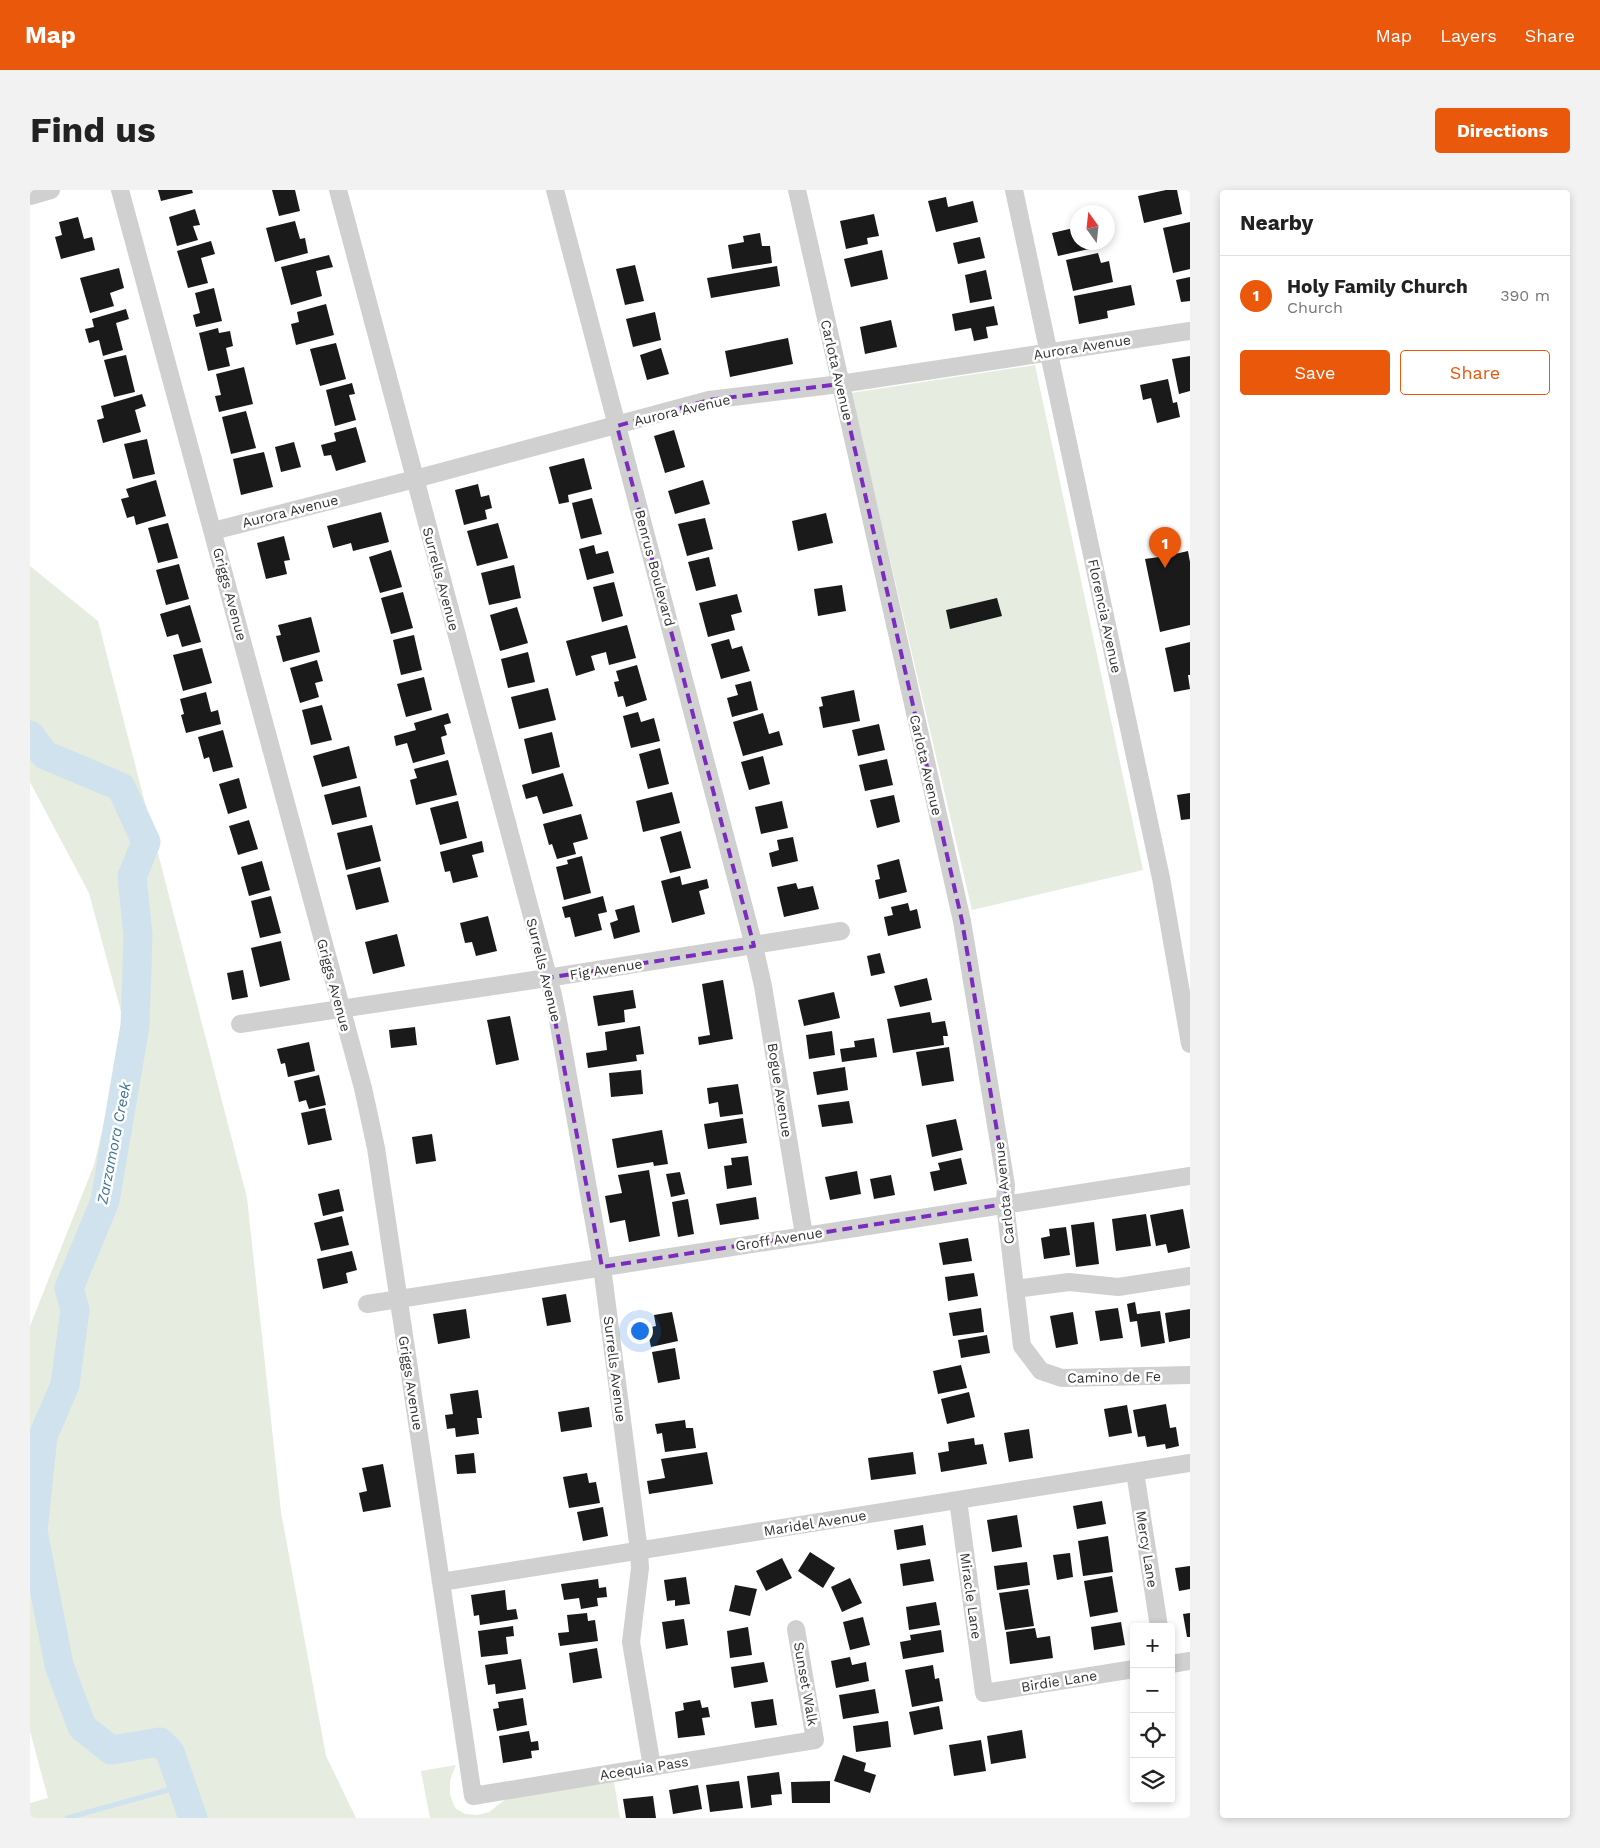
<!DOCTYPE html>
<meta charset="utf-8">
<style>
:root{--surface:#fff;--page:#f2f2f2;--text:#222;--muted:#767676;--line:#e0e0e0;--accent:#ea580c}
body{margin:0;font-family:"Work Sans",sans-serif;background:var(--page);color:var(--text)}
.controls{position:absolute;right:15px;bottom:15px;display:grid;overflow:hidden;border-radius:5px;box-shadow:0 2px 8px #0003}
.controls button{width:45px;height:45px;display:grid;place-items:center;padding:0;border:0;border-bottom:1px solid var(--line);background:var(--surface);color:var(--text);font:25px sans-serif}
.compass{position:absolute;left:1040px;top:15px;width:45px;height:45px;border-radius:50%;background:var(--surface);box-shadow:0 2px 8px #0003;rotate:345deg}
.you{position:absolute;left:609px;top:1140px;width:18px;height:18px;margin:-12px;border:4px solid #fff;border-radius:50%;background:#1a73e8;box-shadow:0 0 0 8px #1a73e833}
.badge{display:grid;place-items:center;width:32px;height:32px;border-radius:50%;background:var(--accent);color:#fff;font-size:16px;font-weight:700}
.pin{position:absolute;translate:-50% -41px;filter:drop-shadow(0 1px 2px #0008)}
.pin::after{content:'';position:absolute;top:26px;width:18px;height:15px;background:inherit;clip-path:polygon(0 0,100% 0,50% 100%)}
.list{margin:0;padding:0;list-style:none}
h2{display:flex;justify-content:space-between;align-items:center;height:65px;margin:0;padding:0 20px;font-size:21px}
h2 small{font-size:16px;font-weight:400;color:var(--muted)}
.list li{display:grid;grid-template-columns:32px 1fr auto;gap:15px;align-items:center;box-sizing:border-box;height:80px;padding:0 20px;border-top:1px solid var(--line)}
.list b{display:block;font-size:19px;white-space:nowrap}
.list p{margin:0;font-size:16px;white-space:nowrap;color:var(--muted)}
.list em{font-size:16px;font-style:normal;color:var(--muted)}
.actions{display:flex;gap:10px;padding:15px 20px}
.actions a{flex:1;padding:11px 0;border:1px solid var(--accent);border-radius:5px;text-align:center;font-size:18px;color:var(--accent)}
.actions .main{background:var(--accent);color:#fff}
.icon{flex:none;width:28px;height:28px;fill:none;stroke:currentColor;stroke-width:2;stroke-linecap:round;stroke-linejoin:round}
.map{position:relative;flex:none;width:1160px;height:1628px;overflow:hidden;border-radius:5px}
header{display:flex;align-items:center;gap:30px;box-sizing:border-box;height:70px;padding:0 25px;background:var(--accent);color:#fff}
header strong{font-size:24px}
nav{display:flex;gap:28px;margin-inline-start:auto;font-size:18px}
.intro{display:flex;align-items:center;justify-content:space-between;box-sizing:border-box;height:120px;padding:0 30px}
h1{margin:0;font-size:35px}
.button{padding:12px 22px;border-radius:5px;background:var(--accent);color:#fff;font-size:18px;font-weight:700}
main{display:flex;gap:30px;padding:0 30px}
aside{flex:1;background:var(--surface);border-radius:5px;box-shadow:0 2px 8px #0003}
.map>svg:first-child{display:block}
</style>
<header>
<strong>Map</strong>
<nav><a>Map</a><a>Layers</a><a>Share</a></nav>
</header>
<div class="intro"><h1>Find us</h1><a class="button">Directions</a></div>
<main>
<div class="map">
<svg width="1160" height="1628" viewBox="0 0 1160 1628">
<rect width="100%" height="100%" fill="#fff"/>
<!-- green -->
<path fill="#e6ecdf" d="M1005,175L1113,680L942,720L821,203Z
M0,376L68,431L217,1008L251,1322L296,1566L326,1628H0V1613L18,1608L0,1541V1136L64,975L96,840L59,703L0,592Z
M426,1575L420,1590V1605L425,1618L435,1624L447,1625L459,1622L476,1609L584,1592L590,1628H400L391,1581Z"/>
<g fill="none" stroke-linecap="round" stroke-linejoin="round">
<!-- stream -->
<path stroke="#cfe2ee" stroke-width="5" d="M37,1628L152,1596"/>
<!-- river -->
<path stroke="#cfe2ee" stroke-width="29" d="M0,545L15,565L91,597L116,652L102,687L108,745L105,836L75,1011L39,1098L45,1120L35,1195L13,1246L3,1341L29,1475L52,1537L81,1560L130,1552L140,1562L163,1628"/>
</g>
<!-- building -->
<path fill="#1a1a1a" d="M128,0H162L163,3L131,11Z
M242,0H265L270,21L249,26Z
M1136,0H1147L1152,24L1114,33L1108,6Z
M916,7L918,17L943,11L948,32L906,42L898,11Z
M165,19L170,35L163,36L168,50L147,56L139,27Z
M844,24L849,46L837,48L838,54L816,59L810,31Z
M48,27L54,49L62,47L65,60L31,69L25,47L32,45L29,32Z
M265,31L270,49L275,48L278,63L245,72L236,38Z
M1160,32V79L1143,83L1133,38Z
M1048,37V52H1058L1059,59L1028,66L1022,43Z
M730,43L732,56H740L742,73L702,79L698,55L714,52L713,46Z
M950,47L955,68L928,74L923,53Z
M181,51L185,64L171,68L178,93L158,98L147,61Z
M852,60L858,89L821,97L814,69Z
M1068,63L1071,73L1079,71L1083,92L1043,101L1036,70Z
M299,65L303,77L286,81L292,106L261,115L251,77Z
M605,75L614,111L595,115L586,79Z
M747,76L750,96L681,108L677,88Z
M89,78L94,98L80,103L84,116L60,123L50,88Z
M956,80L962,109L940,113L935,85Z
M1160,87V111L1151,112L1146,90Z
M1101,95L1105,115L1077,121L1078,128L1049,134L1044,106Z
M184,98L192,131L166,137L163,125L170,123L165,103Z
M296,114L304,145L266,155L261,134L269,132L267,122Z
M964,116L968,135L956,137L958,148L944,151L941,138L925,141L922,124Z
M96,119L99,129L86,133L93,160L73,166L69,150L59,153L55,139L64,137L62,129Z
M625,122L631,150L603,157L596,129Z
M861,130L867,157L835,164L830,137Z
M188,138L189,143L200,141L203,156L196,158L200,176L178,181L169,143Z
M758,148L763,174L700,187L695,161Z
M306,153L316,189L290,196L280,159Z
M631,158L639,184L617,190L610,165Z
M96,165L105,202L84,207L74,170Z
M1160,166V201L1149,204L1142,169Z
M214,177L223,214L189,222L185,206L191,205L186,184Z
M1138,189L1143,213L1147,212L1150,227L1127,233L1121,208L1113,210L1110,195Z
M322,193L325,204L319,205L326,230L305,236L296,200Z
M112,204L116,216L105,220L111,242L73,253L67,230L74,228L71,216Z
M216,221L226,258L201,264L192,227Z
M326,237L336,272L306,281L301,265L294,266L291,255L306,251L304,243Z
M644,240L655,277L635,283L624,246Z
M117,249L125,284L103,289L94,254Z
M264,252L271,277L251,282L245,257Z
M234,262L243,297L211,305L203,269Z
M554,268L562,299L538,305L539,312L529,314L519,277Z
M126,290L136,326L106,335L104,326L97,328L91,309L99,307L96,299Z
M673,290L680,314L645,324L638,301Z
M448,294L451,307L459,305L462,318L455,320L457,329L434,335L425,300Z
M562,308L572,344L551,349L542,313Z
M351,322L359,352L323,361L321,353L303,358L297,336Z
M796,323L803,353L768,361L762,331Z
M675,328L683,359L657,366L648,334Z
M138,333L148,368L128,373L118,338Z
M468,333L478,368L447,376L437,341Z
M254,346L260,370L254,371L257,384L236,389L227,353Z
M1143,352L1145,364L1158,361L1160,372V435L1130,442L1115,369L1129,367L1127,356Z
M564,355L566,364L578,361L584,383L557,390L549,359Z
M361,360L372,397L350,403L339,367Z
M679,367L686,396L666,401L658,372Z
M149,374L159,409L136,415L126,380Z
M484,375L491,408L459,415L451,383Z
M584,392L593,426L572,432L563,397Z
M812,395L816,421L788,426L784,399Z
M373,402L383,438L361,444L351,408Z
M707,404L712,422L701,425L705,440L678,447L669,413Z
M967,408L972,426L920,439L916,420Z
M160,415L171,452L152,457L148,444L137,447L130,424Z
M487,417L498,453L470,461L460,425Z
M281,427L290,462L253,472L246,446L251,445L248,435Z
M597,435L606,468L579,475L576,462L561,466L565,480L546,486L536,451Z
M384,445L392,480L371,485L363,450Z
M699,449L702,459L712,456L720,481L691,489L681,454Z
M1160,452V485H1158L1160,499L1144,502L1135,458Z
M172,458L182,493L153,501L143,465Z
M498,462L505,492L478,498L471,469Z
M287,470L293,491L285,493L289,507L270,513L260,478Z
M607,475L617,510L596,517L593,506L588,507L584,492L589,491L586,481Z
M394,487L402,520L376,527L367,494Z
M721,491L728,520L702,527L697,508L708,505L705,495Z
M518,498L526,530L489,539L481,507Z
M824,500L830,531L793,538L789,517L793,516L791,507Z
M176,502L181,522L188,520L191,534L156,543L151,525L154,524L150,509Z
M292,515L302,550L281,555L272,520Z
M608,522L611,532L624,528L630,551L601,558L593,526Z
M418,523L421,533L414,535L417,545L411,547L415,564L383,573L377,553L366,556L364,546L386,540L384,533Z
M733,523L739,544L749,541L753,555L713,566L703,532Z
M849,534L855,560L828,566L822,540Z
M193,540L203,577L183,582L179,567L174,569L168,547Z
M522,542L530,577L502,584L494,549Z
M319,556L327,588L292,597L283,566Z
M630,558L639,594L618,599L609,564Z
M733,566L740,594L719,600L711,572Z
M857,569L863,595L835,601L829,575Z
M418,570L427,605L386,615L380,590L387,588L384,579Z
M533,583L543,616L513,624L507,606L496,609L492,595Z
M209,588L217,618L198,624L189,594Z
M330,596L337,627L302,635L294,605Z
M642,602L650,633L613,642L606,611Z
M1160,603V629L1151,630L1147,605Z
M864,605L870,632L847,638L840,610Z
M428,611L437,648L410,655L400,618Z
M752,611L758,638L731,644L725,617Z
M551,624L558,649L543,653L546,664L527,669L522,654L519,655L513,634Z
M219,630L228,659L208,665L199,636Z
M342,635L351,671L316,680L307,643Z
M651,641L661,678L640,683L630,647Z
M763,647L768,671L742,677L739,663L749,660L747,650Z
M452,651L454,662L442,665L448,687L423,693L420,681L415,682L410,662Z
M552,666L561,703L534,710L526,677L538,674L537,670Z
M869,669L877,702L849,709L845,690L850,689L847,675Z
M232,671L240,700L219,706L211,677Z
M350,677L359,712L326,720L317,685Z
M650,686L652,695L677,689L679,698L669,701L675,724L642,733L631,691Z
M766,693L768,699L783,696L789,719L754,727L747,697Z
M241,706L251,743L230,748L221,711Z
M573,706L577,722L568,724L572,740L545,747L540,727L535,728L532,717Z
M878,713L880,721L887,719L891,738L858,746L854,727L863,725L861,717Z
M604,715L610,742L584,749L580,733L588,730L585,720Z
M458,726L467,761L446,766L442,752L435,753L430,733Z
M367,744L375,776L343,784L335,752Z
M251,751L260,790L230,797L221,758Z
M850,763L855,783L841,786L837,766Z
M213,780L218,807L202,810L197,783Z
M897,788L902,810L870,817L864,796Z
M693,790L703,849L669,855L668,847L680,845L672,794Z
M603,800L606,818L594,820L595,832L568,836L563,806Z
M804,802L810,828L774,836L768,810Z
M900,822L902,833L915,831L918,846H913L914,855L863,863L857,829Z
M480,826L489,870L466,875L457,830Z
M610,836L614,864L606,865L607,871L558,878L556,863L577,860L575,842Z
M385,837L387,855L361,858L359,840Z
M802,841L805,865L779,869L776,845Z
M844,848L847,867L812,872L810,859L825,857L824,851Z
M279,852L285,881L258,887L255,873L251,874L247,859Z
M919,857L924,891L892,896L886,862Z
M815,877L818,900L787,905L783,882Z
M611,880L613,904L581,907L579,883Z
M289,885L296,915L279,919L276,910L269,912L264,891Z
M708,894L713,924L690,927L688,912L679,914L677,898Z
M819,911L823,933L792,937L788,915Z
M295,918L302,950L278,955L271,923Z
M713,928L717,953L678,959L674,934Z
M926,929L933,960L902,967L896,935Z
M632,940L638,974L624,976L623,972L587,978L582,949Z
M402,944L406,971L386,974L382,947Z
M718,966L722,995L697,999L694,976L702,975L701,968Z
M931,968L937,994L904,1001L900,982L910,980L908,973Z
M619,980L630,1046L599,1052L595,1030L580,1033L575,1006L592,1003L588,985Z
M827,981L831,1004L800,1010L795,987Z
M650,982L655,1004L641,1007L636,984Z
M861,985L865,1005L844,1009L840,989Z
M309,999L314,1021L293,1026L288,1004Z
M726,1007L729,1029L690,1035L686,1014Z
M658,1009L664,1044L648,1047L642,1012Z
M1153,1019L1160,1058L1138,1063L1136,1054L1126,1056L1120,1025Z
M1116,1024L1121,1056L1086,1061L1082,1029Z
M312,1026L319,1055L291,1061L284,1033Z
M1064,1032L1069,1074L1046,1077L1041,1035Z
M1036,1037L1040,1065L1014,1069L1011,1048L1020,1046L1019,1039Z
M938,1048L942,1071L913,1075L909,1053Z
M322,1061L327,1080L316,1083L318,1093L293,1099L287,1069Z
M944,1083L948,1106L918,1111L915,1087Z
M536,1104L541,1132L517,1136L512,1108Z
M1105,1112L1107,1124L1130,1121L1135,1153L1111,1157L1107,1131L1100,1132L1097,1114Z
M951,1118L954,1142L923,1146L919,1123Z
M1088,1118L1093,1148L1070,1151L1065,1121Z
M436,1119L440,1148L408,1154L403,1124Z
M1160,1119V1148L1139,1152L1135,1123Z
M642,1122L648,1151L621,1157L617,1138L626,1136L624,1125Z
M1043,1122L1048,1154L1026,1158L1020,1126Z
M957,1145L960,1163L931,1168L928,1150Z
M645,1158L650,1189L628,1193L622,1162Z
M931,1175L937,1198L908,1204L903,1181Z
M448,1200L452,1228H447L449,1244L426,1247L425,1238L417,1239L415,1225L423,1224L420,1204Z
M939,1202L945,1227L917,1234L911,1209Z
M1136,1214L1140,1238L1146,1237L1149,1256L1136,1259L1135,1254L1117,1257L1115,1246L1108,1247L1103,1220Z
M1097,1215L1102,1243L1079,1247L1074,1219Z
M559,1217L562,1237L531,1242L528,1222Z
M655,1230L656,1238H663L666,1258L635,1262L632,1243L627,1244L625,1234Z
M999,1239L1003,1268L979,1272L974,1243Z
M944,1248L945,1255L953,1254L957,1274L911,1282L908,1263L919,1261L918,1252Z
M677,1262L683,1294L619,1304L617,1291L635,1288L631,1269Z
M883,1262L886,1284L841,1290L838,1268Z
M444,1263L446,1283L427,1284L425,1265Z
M353,1274L361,1317L333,1322L329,1303L337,1301L332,1278Z
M557,1283L559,1293L566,1292L570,1313L539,1318L533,1287Z
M1072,1311L1076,1334L1047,1339L1043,1316Z
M573,1317L578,1346L553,1351L547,1322Z
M987,1325L992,1357L962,1362L957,1330Z
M893,1335L896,1355L867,1360L864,1340Z
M1078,1346L1083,1382L1053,1386L1048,1351Z
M780,1362L805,1378L793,1398L768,1381Z
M1040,1363L1043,1387L1027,1390L1023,1365Z
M752,1368L762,1388L736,1401L726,1381Z
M900,1369L904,1391L873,1396L870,1374Z
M997,1372L1000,1395L967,1400L964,1376Z
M1160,1376V1399L1149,1401L1145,1378Z
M1082,1386L1088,1422L1060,1427L1054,1391Z
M656,1387L660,1414L645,1416V1410L637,1411L634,1390Z
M820,1388L832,1413L812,1422L801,1397Z
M568,1389L569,1398L576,1397L577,1407L567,1408L568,1416L551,1419L549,1408L534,1410L531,1394Z
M705,1395L727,1399L720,1426L699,1421Z
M998,1399L1004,1436L975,1440L969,1403Z
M475,1400L477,1420L486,1419L488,1429L450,1435L449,1425L444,1426L441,1405Z
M906,1412L910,1435L879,1440L876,1417Z
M557,1423L558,1431L565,1430L568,1451L530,1456L528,1443L539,1442L537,1425Z
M1160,1423V1447H1157L1153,1424Z
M833,1427L840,1455L820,1460L813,1432Z
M654,1429L658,1455L636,1459L632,1432Z
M1091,1432L1095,1455L1064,1460L1061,1437Z
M483,1436L484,1446L476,1447L478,1464L451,1467L448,1441Z
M718,1437L722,1465L700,1468L697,1441Z
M1005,1438L1007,1448L1020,1446L1023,1468L980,1474L976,1442Z
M911,1440L914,1462L873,1469L870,1452L881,1450L880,1445Z
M567,1458L572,1488L543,1493L539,1463Z
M820,1467L822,1475L836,1472L839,1491L806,1498L801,1471Z
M491,1469L496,1499L466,1504L465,1494L458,1495L455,1475Z
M734,1472L738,1492L704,1498L701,1477Z
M903,1475L905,1489L909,1488L913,1511L882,1517L875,1480Z
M845,1499L849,1523L813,1529L809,1505Z
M493,1508L497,1535L467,1541L463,1519L469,1518L468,1512Z
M743,1509L747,1535L725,1538L721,1512Z
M670,1510L672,1518L678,1517L680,1527L672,1528L675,1545L648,1548L645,1522L654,1520L653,1513Z
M909,1516L913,1539L884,1545L879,1522Z
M858,1531L861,1557L826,1562L823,1536Z
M992,1540L996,1568L961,1574L957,1546Z
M499,1541L501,1552L508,1551L509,1560L501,1561L502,1568L473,1573L469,1546Z
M951,1550L956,1581L924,1586L919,1555Z
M813,1565L836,1573L834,1581L846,1585L840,1603L804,1591Z
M749,1582L752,1604L741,1605L742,1615L721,1618L717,1586Z
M709,1591L713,1618L680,1622L676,1595Z
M800,1591V1613H762L761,1592Z
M668,1595L672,1619L643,1624L639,1600Z
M623,1606L626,1628H596L593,1609Z"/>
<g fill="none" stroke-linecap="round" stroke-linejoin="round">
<!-- minor -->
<path stroke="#d0d0d0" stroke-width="18" d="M90,0L333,898L346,958L443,1606L785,1550L766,1439
M308,0L523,805L528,830L572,1077L609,1361L610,1378L601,1452L622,1577
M525,0L724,756L733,796L774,1045
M767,0L932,731L976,995L975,1014L992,1156L1011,1181L1032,1188L1160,1185
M984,0L1131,688L1160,854
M0,6L21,0
M183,341L385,289L679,210L810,194L1160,141
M210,834L517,788L811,741
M985,1099L1039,1092L1088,1097L1160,1086
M337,1114L1160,986
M1105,1282L1129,1437
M928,1310L954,1503L1104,1479
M411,1392L1160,1273
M1141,1474L1160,1471"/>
</g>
<!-- marked area -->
<path fill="none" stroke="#7b2cbf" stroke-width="4" stroke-dasharray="10 6" stroke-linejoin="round" d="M810,194L932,731L976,995L975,1014L572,1077L517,788L724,756L587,236L679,210Z"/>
<g text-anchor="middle" stroke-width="5" stroke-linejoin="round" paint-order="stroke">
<!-- street labels -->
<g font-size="14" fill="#333" stroke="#fff">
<text transform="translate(1052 157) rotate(-9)" y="5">Aurora Avenue</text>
<text transform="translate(807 180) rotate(77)" y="5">Carlota Avenue</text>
<text transform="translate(652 220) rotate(-13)" y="5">Aurora Avenue</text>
<text transform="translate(260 321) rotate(-14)" y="5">Aurora Avenue</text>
<text transform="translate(625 378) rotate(75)" y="5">Benrus Boulevard</text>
<text transform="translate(411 389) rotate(75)" y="5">Surrells Avenue</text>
<text transform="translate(200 404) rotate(75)" y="5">Griggs Avenue</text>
<text transform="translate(1075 426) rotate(78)" y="5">Florencia Avenue</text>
<text transform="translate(896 575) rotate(77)" y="5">Carlota Avenue</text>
<text transform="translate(576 779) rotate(-9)" y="5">Fig Avenue</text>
<text transform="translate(514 780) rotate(76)" y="5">Surrells Avenue</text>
<text transform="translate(304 795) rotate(75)" y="5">Griggs Avenue</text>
<text transform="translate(750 900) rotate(81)" y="5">Bogue Avenue</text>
<text transform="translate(974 1003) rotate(-96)" y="5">Carlota Avenue</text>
<text transform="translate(749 1049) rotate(-9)" y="5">Groff Avenue</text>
<text transform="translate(585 1179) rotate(83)" y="5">Surrells Avenue</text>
<text transform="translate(1084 1187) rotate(-1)" y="5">Camino de Fe</text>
<text transform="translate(381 1193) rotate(81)" y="5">Griggs Avenue</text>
<text transform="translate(785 1333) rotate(-9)" y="5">Maridel Avenue</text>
<text transform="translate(1117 1359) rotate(81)" y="5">Mercy Lane</text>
<text transform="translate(941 1406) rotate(82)" y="5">Miracle Lane</text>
<text transform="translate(1029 1491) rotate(-9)" y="5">Birdie Lane</text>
<text transform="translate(776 1494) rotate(80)" y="5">Sunset Walk</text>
<text transform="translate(614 1578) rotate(-9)" y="5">Acequia Pass</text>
</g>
<!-- water labels -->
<g font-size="15" font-style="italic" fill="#3f7597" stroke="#fff">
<text transform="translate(84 953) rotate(-79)" y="5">Zarzamora Creek</text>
</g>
</g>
</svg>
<div class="controls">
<button>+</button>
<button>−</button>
<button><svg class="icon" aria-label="locate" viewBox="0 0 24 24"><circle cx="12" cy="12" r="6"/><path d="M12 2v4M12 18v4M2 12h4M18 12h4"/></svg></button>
<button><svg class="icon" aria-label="layers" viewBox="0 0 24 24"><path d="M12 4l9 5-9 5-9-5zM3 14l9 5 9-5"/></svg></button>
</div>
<svg class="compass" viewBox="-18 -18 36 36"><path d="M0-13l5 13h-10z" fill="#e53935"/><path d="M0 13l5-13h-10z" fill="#767676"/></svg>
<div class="you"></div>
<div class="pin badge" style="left:1135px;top:378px">1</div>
</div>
<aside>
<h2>Nearby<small></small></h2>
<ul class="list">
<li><span class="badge">1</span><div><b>Holy Family Church</b><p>Church</p></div><em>390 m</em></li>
</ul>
<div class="actions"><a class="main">Save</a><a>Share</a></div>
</aside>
</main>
